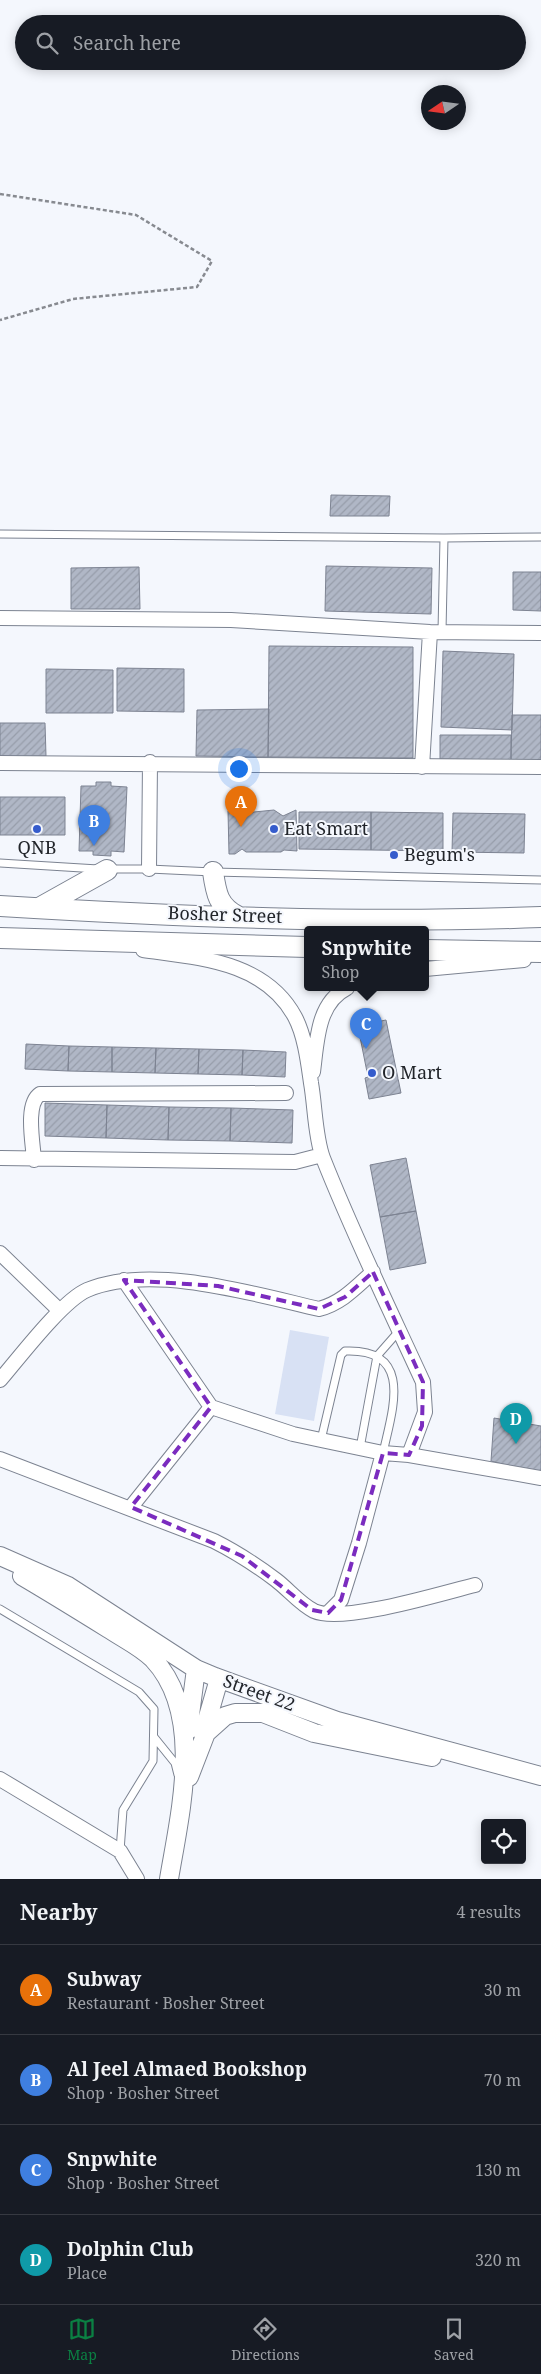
<!DOCTYPE html>
<meta charset="utf-8">
<style>
:root{--surface:#171b24;--page:#242831;--text:#f1f3f6;--muted:#9ea1a6;--line:#363941;--accent:#0b8043}
body{margin:0;font-family:"Noto Serif",serif;background:var(--page);color:var(--text)}
.controls{position:absolute;right:15px;bottom:15px;display:grid;overflow:hidden;border-radius:5px;box-shadow:0 2px 12px #0003}
.controls button{width:45px;height:45px;display:grid;place-items:center;padding:0;border:0;border-bottom:1px solid var(--line);background:var(--surface);color:var(--text);font:25px sans-serif}
.compass{position:absolute;left:421px;top:85px;width:45px;height:45px;border-radius:50%;background:var(--surface);box-shadow:0 2px 12px #0003;rotate:257deg}
.you{position:absolute;left:238px;top:768px;width:18px;height:18px;margin:-12px;border:4px solid #fff;border-radius:50%;background:#1a73e8;box-shadow:0 0 0 8px #1a73e833}
.badge{display:grid;place-items:center;width:32px;height:32px;border-radius:50%;background:var(--accent);color:#fff;font-size:16px;font-weight:700}
.pin{position:absolute;translate:-50% -41px;filter:drop-shadow(0 1px 2px #0008)}
.pin::after{content:'';position:absolute;top:26px;width:18px;height:15px;background:inherit;clip-path:polygon(0 0,100% 0,50% 100%)}
.popup{position:absolute;left:304px;top:926px;width:125px;height:65px;box-sizing:border-box;display:grid;place-content:center;border-radius:5px;background:var(--surface);filter:drop-shadow(0 1px 4px #0005);font-size:16px;white-space:nowrap;color:var(--muted)}
.popup b{font-size:19px;color:var(--text)}
.popup::after{content:'';position:absolute;left:50%;top:100%;margin-left:-10px;border:10px solid transparent;border-top-color:var(--surface)}
.list{margin:0;padding:0;list-style:none}
h2{display:flex;justify-content:space-between;align-items:center;height:65px;margin:0;padding:0 20px;font-size:21px}
h2 small{font-size:16px;font-weight:400;color:var(--muted)}
.list li{display:grid;grid-template-columns:32px 1fr auto;gap:15px;align-items:center;box-sizing:border-box;height:90px;padding:0 20px;border-top:1px solid var(--line)}
.list b{display:block;font-size:19px;white-space:nowrap}
.list p{margin:0;font-size:16px;white-space:nowrap;color:var(--muted)}
.list em{font-size:16px;font-style:normal;color:var(--muted)}
.icon{flex:none;width:28px;height:28px;fill:none;stroke:currentColor;stroke-width:2;stroke-linecap:round;stroke-linejoin:round}
.map{position:relative;flex:none;width:541px;height:1879px;overflow:hidden}
.search{position:absolute;background:var(--surface);box-shadow:0 2px 12px #0003;left:15px;right:15px;top:15px;height:55px;display:flex;align-items:center;gap:12px;box-sizing:border-box;padding:0 18px;border-radius:28px;color:var(--muted);font-size:19px}
.sheet{height:425px;background:var(--surface)}
nav{display:flex;justify-content:space-around;align-items:center;box-sizing:border-box;height:70px;border-top:1px solid var(--line);background:var(--surface);font-size:14px;color:var(--muted)}
nav a{display:grid;justify-items:center;gap:2px}
nav .on{color:var(--accent)}
.map>svg:first-child{display:block}
</style>
<div class="map">
<svg width="541" height="1879" viewBox="0 0 541 1879">
<defs>
<pattern id="building-hatch" width="6" height="6" patternUnits="userSpaceOnUse" patternTransform="scale(1.25)"><rect width="6" height="6" fill="#b0b7c6"/><path d="M-1 1l2-2M0 6l6-6M5 7l2-2" fill="none" stroke="#979daa"/></pattern>
</defs>
<rect width="100%" height="100%" fill="#f4f7fd"/>
<!-- garden -->
<path fill="#d8e1f4" d="M290,1330L329,1337L314,1421L275,1414Z"/>
<!-- building -->
<path fill="url(#building-hatch)" stroke="#7d8392" d="M331,495L390,496L389,516H330Z
M326,566L432,568L431,614L325,611Z
M139,567L140,609H71V568Z
M513,572H541V611L513,610Z
M269,646L413,647V758L268,757Z
M443,651L514,654L512,730L441,727Z
M117,668L184,669V712L117,711Z
M46,669L113,670V713H46Z
M269,709L268,757L196,756L197,710Z
M512,715H541V760H511Z
M0,723H45L46,756L0,757Z
M440,735H511V760L440,759Z
M96,782H111V786L127,787L124,852L111,851V856L93,855V851H79L81,786H96Z
M0,797H65V835H0Z
M274,810L283,816L296,810L297,851L284,850L281,852H246L242,849L235,854H229L228,811H235L246,816L254,812Z
M299,812H371V850L299,849Z
M371,812L443,813V851L371,850Z
M453,813L525,814L524,853L452,852Z
M368,1020L371,1023L386,1020L401,1093L369,1099L365,1078L368,1077L357,1022Z
M26,1044L69,1046L68,1071L25,1069Z
M69,1046L112,1047V1072L68,1071Z
M112,1047L156,1048L155,1073L112,1072Z
M156,1048L199,1049L198,1074L155,1073Z
M199,1049L243,1050L242,1075L198,1074Z
M243,1050L286,1052L285,1077L242,1075Z
M45,1103L107,1105L106,1138L45,1136Z
M107,1105L169,1107L168,1140L106,1138Z
M169,1107L231,1108L230,1141L168,1140Z
M231,1108L293,1110L292,1143L230,1141Z
M406,1158L416,1211L380,1217L370,1165Z
M416,1211L426,1263L390,1270L380,1217Z
M494,1418L541,1426V1474L491,1461Z"/>
<g fill="none" stroke-linecap="round" stroke-linejoin="round">
<defs>
<path id="service" d="M0,534L444,538L442,631
M444,538L541,537
M0,863L98,869
M109,869H149L213,872L541,880
M321,1440L341,1355L345,1351C415,1348 392,1411 383,1453
M360,1448L377,1356L399,1331
M0,1609L139,1692L154,1709L153,1761L123,1810L120,1851
M154,1737L175,1763L178,1775"/>
<path id="minor" d="M0,618L231,620L430,632L541,633
M0,763L541,767
M422,767L430,632
M149,869L150,762
M143,950C199,958 265,961 295,1017C305,1036 308,1062 311,1083C315,1105 315,1137 323,1158C353,1234 389,1308 423,1382L425,1412L409,1455
M425,969L524,960
M313,1072C317,1042 317,1003 347,988
M0,1158L295,1162L322,1155
M34,1160C33,1143 25,1104 40,1094L286,1093
M0,1253L60,1311
M124,1280L211,1407L131,1507
M0,1380C19,1358 62,1301 87,1290C151,1263 254,1294 319,1309C342,1303 356,1287 373,1272
M211,1407L293,1434L321,1440L383,1453L409,1455L541,1478
M0,1459L214,1541C236,1552 256,1565 276,1580C288,1589 300,1604 314,1611C342,1624 442,1593 475,1585
M328,1613L341,1600L359,1543L383,1453
M0,1779L120,1851L137,1879"/>
<path id="tertiary" d="M0,1556L68,1586L196,1669L215,1677L337,1721L541,1776
M22,1576C51,1593 80,1611 109,1629C124,1639 141,1647 153,1659C205,1714 180,1813 169,1879
M188,1730L196,1669
M203,1734L219,1679
M189,1777L206,1733L225,1716L235,1713H263L314,1733L432,1757"/>
<path id="secondary" d="M213,872C216,893 218,907 239,917
M0,906C180,917 361,924 541,917
M39,908L107,870
M0,938L307,947
M425,950L541,952"/>
</defs>
<!-- service casing -->
<use href="#service" stroke="#7c8391" stroke-width="9"/>
<!-- minor casing -->
<use href="#minor" stroke="#7c8391" stroke-width="16"/>
<!-- tertiary casing -->
<use href="#tertiary" stroke="#7c8391" stroke-width="20"/>
<!-- secondary casing -->
<use href="#secondary" stroke="#7c8391" stroke-width="22"/>
<!-- path -->
<path stroke="#878a90" stroke-width="2.5" stroke-dasharray="4 2.5" stroke-linecap="butt" d="M0,194L136,215L212,261L197,287L73,299L0,320"/>
<!-- service -->
<use href="#service" stroke="#fff" stroke-width="7"/>
<!-- minor -->
<use href="#minor" stroke="#fff" stroke-width="14"/>
<!-- tertiary -->
<use href="#tertiary" stroke="#fff" stroke-width="18"/>
<!-- secondary -->
<use href="#secondary" stroke="#fff" stroke-width="20"/>
</g>
<!-- marked area -->
<path fill="none" stroke="#7b2cbf" stroke-width="4" stroke-dasharray="10 6" stroke-linejoin="round" d="M373,1272L423,1382L422,1426L409,1455L383,1453L341,1600L328,1613L312,1610L242,1556L131,1507L211,1407L124,1280L218,1286L319,1309L345,1297Z"/>
<!-- markers -->
<g fill="#355ccc" stroke="#f4f7fd" stroke-width="2">
<circle cx="37" cy="829" r="5"/>
<circle cx="274" cy="829" r="5"/>
<circle cx="394" cy="855" r="5"/>
<circle cx="372" cy="1073" r="5"/>
</g>
<g text-anchor="middle" stroke-width="4" stroke-linejoin="round" paint-order="stroke">
<!-- poi labels -->
<g font-size="18" fill="#22252a" stroke="#f4f7fd" text-anchor="start">
<text x="284" y="835">Eat Smart</text>
<text x="37" y="854" text-anchor="middle">QNB</text>
<text x="404" y="861">Begum's</text>
<text x="382" y="1079">O Mart</text>
</g>
<!-- street labels -->
<g font-size="18" fill="#22252a" stroke="#f4f7fd">
<text transform="translate(225 915) rotate(2)" y="6">Bosher Street</text>
<text transform="translate(259 1693) rotate(20)" y="6">Street 22</text>
</g>
</g>
</svg>
<div class="controls">
<button><svg class="icon" aria-label="locate" viewBox="0 0 24 24"><circle cx="12" cy="12" r="6"/><path d="M12 2v4M12 18v4M2 12h4M18 12h4"/></svg></button>
</div>
<svg class="compass" viewBox="-18 -18 36 36"><path d="M0-13l5 13h-10z" fill="#e53935"/><path d="M0 13l5-13h-10z" fill="#9ea1a6"/></svg>
<div class="you"></div>
<div class="pin badge" style="left:241px;top:827px;background:#e8710a">A</div>
<div class="pin badge" style="left:94px;top:846px;background:#3f7fe0">B</div>
<div class="pin badge" style="left:366px;top:1049px;background:#3f7fe0">C</div>
<div class="popup"><b>Snpwhite</b>Shop</div>
<div class="pin badge" style="left:516px;top:1444px;background:#0f9aa8">D</div>
<div class="search"><svg class="icon" aria-label="search" viewBox="0 0 24 24"><circle cx="10" cy="10" r="6"/><path d="M15 15l6 6"/></svg>Search here</div>
</div>
<section class="sheet">
<h2>Nearby<small>4 results</small></h2>
<ul class="list">
<li><span class="badge" style="background:#e8710a">A</span><div><b>Subway</b><p>Restaurant · Bosher Street</p></div><em>30 m</em></li>
<li><span class="badge" style="background:#3f7fe0">B</span><div><b>Al Jeel Almaed Bookshop</b><p>Shop · Bosher Street</p></div><em>70 m</em></li>
<li><span class="badge" style="background:#3f7fe0">C</span><div><b>Snpwhite</b><p>Shop · Bosher Street</p></div><em>130 m</em></li>
<li><span class="badge" style="background:#0f9aa8">D</span><div><b>Dolphin Club</b><p>Place</p></div><em>320 m</em></li>
</ul>
</section>
<nav>
<a class="on"><svg class="icon" aria-label="map" viewBox="0 0 24 24"><path d="M3 6l6-2 6 2 6-2v14l-6 2-6-2-6 2zM9 4v14M15 6v14"/></svg>Map</a>
<a><svg class="icon" aria-label="directions" viewBox="0 0 24 24"><path d="M12 3l9 9-9 9-9-9zM9 14v-3h6M13 9l2 2-2 2"/></svg>Directions</a>
<a><svg class="icon" aria-label="saved" viewBox="0 0 24 24"><path d="M7 4h10v16l-5-4-5 4z"/></svg>Saved</a>
</nav>
